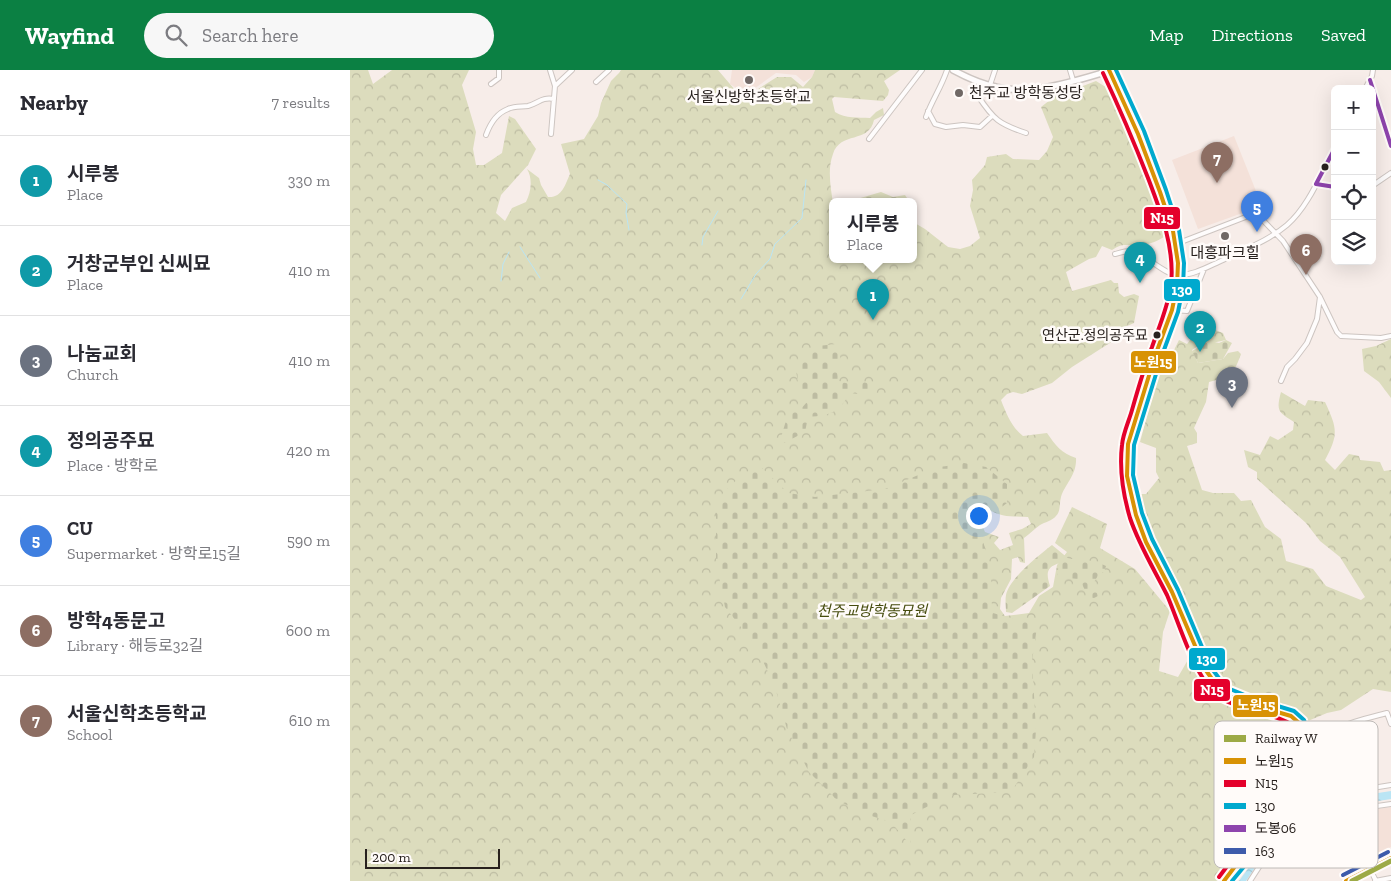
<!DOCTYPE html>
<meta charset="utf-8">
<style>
:root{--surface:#fff;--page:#f7f7f7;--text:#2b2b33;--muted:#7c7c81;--line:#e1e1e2;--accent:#0b8043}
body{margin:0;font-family:"Zilla Slab","Noto Sans KR",serif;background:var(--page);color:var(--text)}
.controls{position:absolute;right:15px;top:15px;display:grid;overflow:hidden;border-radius:8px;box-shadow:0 5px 20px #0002}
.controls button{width:45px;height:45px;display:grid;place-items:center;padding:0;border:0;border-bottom:1px solid var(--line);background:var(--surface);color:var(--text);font:25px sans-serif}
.scale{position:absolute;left:15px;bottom:12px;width:135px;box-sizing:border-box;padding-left:5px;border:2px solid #28211e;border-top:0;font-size:14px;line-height:18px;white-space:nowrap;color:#28211e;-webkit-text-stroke:4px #fffbf9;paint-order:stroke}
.you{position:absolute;left:628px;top:445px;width:18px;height:18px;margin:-12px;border:4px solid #fff;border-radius:50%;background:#1a73e8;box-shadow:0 0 0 8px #1a73e833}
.badge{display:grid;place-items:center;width:32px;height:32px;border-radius:50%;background:var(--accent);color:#fff;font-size:16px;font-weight:700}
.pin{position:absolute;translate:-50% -41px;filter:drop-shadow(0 1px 2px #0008)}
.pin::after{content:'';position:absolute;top:26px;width:18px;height:15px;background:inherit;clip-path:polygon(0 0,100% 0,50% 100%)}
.popup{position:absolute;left:479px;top:128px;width:88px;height:65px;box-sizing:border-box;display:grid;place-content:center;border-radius:8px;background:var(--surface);filter:drop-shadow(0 1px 4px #0005);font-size:16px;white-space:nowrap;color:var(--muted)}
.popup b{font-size:19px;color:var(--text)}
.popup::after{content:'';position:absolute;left:50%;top:100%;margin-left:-10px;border:10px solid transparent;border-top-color:var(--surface)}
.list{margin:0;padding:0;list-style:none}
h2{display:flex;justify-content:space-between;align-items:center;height:65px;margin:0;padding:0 20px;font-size:21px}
h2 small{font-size:16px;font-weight:400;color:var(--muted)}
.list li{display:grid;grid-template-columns:32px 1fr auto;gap:15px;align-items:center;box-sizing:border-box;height:90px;padding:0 20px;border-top:1px solid var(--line)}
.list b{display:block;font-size:19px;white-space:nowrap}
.list p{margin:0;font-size:16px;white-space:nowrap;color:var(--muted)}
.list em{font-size:16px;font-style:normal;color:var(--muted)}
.icon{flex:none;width:28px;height:28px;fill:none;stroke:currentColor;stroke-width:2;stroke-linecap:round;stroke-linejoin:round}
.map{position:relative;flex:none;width:1041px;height:811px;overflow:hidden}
header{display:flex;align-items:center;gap:30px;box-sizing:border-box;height:70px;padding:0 25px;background:var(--accent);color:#fff}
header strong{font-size:24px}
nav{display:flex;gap:28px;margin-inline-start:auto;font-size:18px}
.search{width:350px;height:45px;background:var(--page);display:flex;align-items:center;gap:12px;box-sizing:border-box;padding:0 18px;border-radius:28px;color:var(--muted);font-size:19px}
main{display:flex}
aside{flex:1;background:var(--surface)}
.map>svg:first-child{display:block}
</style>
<header>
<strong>Wayfind</strong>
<div class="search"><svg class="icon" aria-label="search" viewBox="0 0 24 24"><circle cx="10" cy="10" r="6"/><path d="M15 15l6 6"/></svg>Search here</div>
<nav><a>Map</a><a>Directions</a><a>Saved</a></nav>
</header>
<main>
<aside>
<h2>Nearby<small>7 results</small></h2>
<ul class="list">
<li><span class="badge" style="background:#0f9aa8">1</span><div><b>시루봉</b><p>Place</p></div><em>330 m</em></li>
<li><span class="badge" style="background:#0f9aa8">2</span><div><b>거창군부인 신씨묘</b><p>Place</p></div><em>410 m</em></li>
<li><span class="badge" style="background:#6b7280">3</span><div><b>나눔교회</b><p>Church</p></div><em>410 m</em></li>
<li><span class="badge" style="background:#0f9aa8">4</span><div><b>정의공주묘</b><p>Place · 방학로</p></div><em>420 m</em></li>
<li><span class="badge" style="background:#3f7fe0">5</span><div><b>CU</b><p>Supermarket · 방학로15길</p></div><em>590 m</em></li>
<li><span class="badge" style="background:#8d6e63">6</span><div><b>방학4동문고</b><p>Library · 해등로32길</p></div><em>600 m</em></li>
<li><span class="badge" style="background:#8d6e63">7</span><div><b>서울신학초등학교</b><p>School</p></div><em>610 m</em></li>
</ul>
</aside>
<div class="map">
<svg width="1041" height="811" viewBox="0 0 1041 811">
<defs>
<pattern id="forest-crowns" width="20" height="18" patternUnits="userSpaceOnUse" patternTransform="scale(1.25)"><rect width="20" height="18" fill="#dcdcbd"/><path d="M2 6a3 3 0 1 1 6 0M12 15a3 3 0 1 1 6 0" fill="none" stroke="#bdbca2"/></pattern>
<pattern id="cemetery-stones" width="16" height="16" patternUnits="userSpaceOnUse" patternTransform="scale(1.25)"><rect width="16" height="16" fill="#dcdcbd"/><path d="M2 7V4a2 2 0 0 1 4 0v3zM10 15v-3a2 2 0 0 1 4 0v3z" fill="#bdbca2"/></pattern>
<pattern id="water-ripples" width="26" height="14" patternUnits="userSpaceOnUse" patternTransform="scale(1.25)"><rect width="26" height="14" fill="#bae5f4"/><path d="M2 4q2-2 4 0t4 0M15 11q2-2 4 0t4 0" fill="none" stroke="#a0c4d1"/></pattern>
</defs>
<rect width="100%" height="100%" fill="#f7ede9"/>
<!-- built -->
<path fill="#f4e1d9" d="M382,0H465L462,7L454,12L446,5L426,3L401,21L393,22L380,14Z
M884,66L912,136L848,159L822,90Z
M1041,737V777L1010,792L996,744Z"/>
<!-- forest -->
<path fill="url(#forest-crowns)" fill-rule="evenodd" d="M0,0H18L23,14L42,0H119L112,15L126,62L123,79L126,95H134L152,83L159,46L165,49L186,79L178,95L151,125L146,143L155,151L162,138L176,132C181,122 183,109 177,99L189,108L191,115L198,127C212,128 215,115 220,104L211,74L234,69L248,46L251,33L261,11L269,3L271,0H368L385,20L405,21L427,7H441L453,17L462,7L465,0H550L534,11L539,20L538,25L533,31C516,30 501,28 484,27L482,29L485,42C496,49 508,47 520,48L526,42L533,38L534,45L524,50C519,74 490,61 483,84C477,100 481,118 483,134C485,152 483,171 483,189H563V152L575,159L598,177L610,179L620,176L630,168L620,136L623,120L622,110L635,95L637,87L656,84L663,89L689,90L697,81L703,67L691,37L700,30L698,25L725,19L746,11L754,16H763C787,63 804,113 818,164C811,170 798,175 789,176C776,176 774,172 762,180L752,176L746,187L739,189L716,202L722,221L761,210L764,213H768L769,223L774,227L784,224L789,226L784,253C775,258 768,257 759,262L763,271L722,297L702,313L672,324L663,322L657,324L651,330C656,343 662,358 673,366L697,363C706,376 711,383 726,388C727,405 715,414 711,427C709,434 711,441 706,446C702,451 695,452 690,455C684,459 680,464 674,468L675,493L670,492L668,487L662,489L661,509L651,528L650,539L655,546L679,543L689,526L703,517L707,495L717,482L705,473L722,437L757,454L750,478L785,499L820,541L813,562L809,601L828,607L839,588L806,480L792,450L787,424H796L809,408L806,402V378L790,372L815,279L824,280L829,270L837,274L848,260L860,258L873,263L876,270L848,276L842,280L848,293L873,289L878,283L888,281L891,284C883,306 881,306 859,312L856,332L844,358L847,363V373L837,376L852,420L863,423H884L891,431L901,430L915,457L931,469L936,491L963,499L976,516L1011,530L1015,527L990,487L970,471L956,453L907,409V402L898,397L894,380L910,385L920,366L928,370L943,360L944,352C928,342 926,341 931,322L955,336L958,330L975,332C987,358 989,364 975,390L985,400L999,384L1009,386L1010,390L1030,392L1034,401L1041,400V622L1023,619L991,640L977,643L946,656L950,678L947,713L939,730L919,751L912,763L869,811H0ZM638,439C651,448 663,446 678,447L681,454L672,459L659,463L663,475L650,480L644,473L649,467L635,462L631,453V446Z
M531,122L543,127L555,125L559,131H500Z
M1041,269V328L1029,312L1014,301L1012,279L1026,276Z"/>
<!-- cemetery -->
<path fill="url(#cemetery-stones)" d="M876,270L882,273L873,289L848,293L842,281L860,271L869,273Z
M486,274L492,292L487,302L489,311L503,315L511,311L518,313L521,323L518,325L500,323C497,327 494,333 490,337C482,345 469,346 458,347L455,362L434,373L431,369C433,357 439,347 438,335L450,340L457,332L450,326L446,300L449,289L468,276Z
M614,393L636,397L657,414V433L649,439L635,435L624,443L641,497V527L643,543L673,552L688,550L682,591L686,660L684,687L661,722L600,725L561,745L559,758L561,776L541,752L515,744L487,730L459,702L437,659L425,617L406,576L375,537L366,491V442L373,423L393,404L410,396L438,423L465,427L535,419L585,398Z
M702,475L719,489C733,489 744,490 756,496L754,502L749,504L744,512L748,526L744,528L738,527C728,505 733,510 709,508L707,503L710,493C696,497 696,503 700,516L662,543L656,542C656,537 655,530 656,525C659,509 689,485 702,475Z"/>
<!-- water -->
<path fill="url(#water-ripples)" d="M1041,721V729L977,739L954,750L916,781L896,811H889L912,779L948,748L958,737L976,731Z"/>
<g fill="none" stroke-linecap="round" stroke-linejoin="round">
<!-- stream -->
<path stroke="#bae5f4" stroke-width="1" d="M248,110L257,115L277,134L276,143L279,160
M352,175L353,167L368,141
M170,177L190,208
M151,211L153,194L159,182
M391,229L406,204L420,189L425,174L452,148L456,110"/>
<!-- secondary-tunnel -->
<path stroke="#cec4c0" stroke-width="5.5" stroke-dasharray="5.5 3" stroke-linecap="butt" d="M877,625L900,634"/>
<defs>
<path id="minor" d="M200,0L205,16L201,64
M720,0L723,10
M1020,10L1041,76
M246,12L259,0
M633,13L628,26C644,50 649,54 676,63
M141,14L149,8V0
M640,15L645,0
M205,16L222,0
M1015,19L1022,6L1023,0
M578,41L585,54L596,57L613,55L630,57L642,46
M576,47C582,30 591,18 597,0
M136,65C140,54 147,43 158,39C164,36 172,37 178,36C189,33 191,27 204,29
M519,69L572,0
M966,114L985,117
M1022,116L1041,103
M826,174L906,143L933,171L970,227L987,262L991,266L1031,268L1041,266
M765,184C769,183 775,181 780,181C793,181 812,204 827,205C843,206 859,196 873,190C895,179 918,171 937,155C959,136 971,103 985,78
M822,240L837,241L854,199
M931,311L937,297L945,289L957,273L967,249L970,227
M952,709L961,702C963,696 962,689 964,683C975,655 1012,650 1037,643L1041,654
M949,718L962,724L980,725L1041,715
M993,741L1041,734
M1020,799L1026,811
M900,811L920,780L940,763L974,744L993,741L1009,794L1005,807L1006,811
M1025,811L1041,808"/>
<path id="tertiary" d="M603,0C616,7 631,14 646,17C681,26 729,10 762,0"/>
<path id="secondary" d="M759,0C779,43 798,85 813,129C819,150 826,170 828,192C831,225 815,256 805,287C796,315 783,344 778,373C768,433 806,485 828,537C839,562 854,611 877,625
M874,811L889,791L943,731C954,713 962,663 943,648C933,639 913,637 900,634
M996,811L1041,788"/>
</defs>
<!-- minor casing -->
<use href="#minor" stroke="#cdc5c1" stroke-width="6"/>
<!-- tertiary casing -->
<use href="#tertiary" stroke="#cdc5c1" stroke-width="8"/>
<!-- secondary casing -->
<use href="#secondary" stroke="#cdc5c1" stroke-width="8"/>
<!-- minor -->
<use href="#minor" stroke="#fefcfc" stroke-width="4"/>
<!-- tertiary -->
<use href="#tertiary" stroke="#fefcfc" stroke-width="5"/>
<!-- secondary -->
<use href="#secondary" stroke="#eef3f2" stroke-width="5.5"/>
<defs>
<path id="bus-1" d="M759,0L788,64L810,122L823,161L828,193L827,216L822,240L805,286L778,374L777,406L786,445L796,472L822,522L855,599L869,619L877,625L900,634L941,646L949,653L953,666L954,684L952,709L947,724L889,791L874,811
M996,811L1041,788"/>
<path id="bus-2" d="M753,3C769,37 784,72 798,108C811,142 825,178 821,215C818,237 809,257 802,277C794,298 788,319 782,340C779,351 773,363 772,375C769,400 773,424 780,448C789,475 804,499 817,525C829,553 844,604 865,624C881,639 937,646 944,657C953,671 947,706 941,721L884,787L869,807"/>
<path id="bus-3" d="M766,0L794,61L816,120L829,160L834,193L833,217L828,242L811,288L784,375L783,405L792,443L802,469L828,520L860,596L874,615L880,619L902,628L944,641L954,650L959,665L960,684L958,709L952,727L882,811"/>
<path id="bus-4" d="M1020,10L1041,76
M985,78L966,114L985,117"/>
<path id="bus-5" d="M993,805L1038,782"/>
</defs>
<!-- bus-1 casing -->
<use href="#bus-1" stroke="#fffbf9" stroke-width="8"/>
<!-- bus-2 casing -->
<use href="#bus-2" stroke="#fffbf9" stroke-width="8"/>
<!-- bus-3 casing -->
<use href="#bus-3" stroke="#fffbf9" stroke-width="8"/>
<!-- bus-4 casing -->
<use href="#bus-4" stroke="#fffbf9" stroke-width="8"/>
<!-- bus-5 casing -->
<use href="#bus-5" stroke="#fffbf9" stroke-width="8"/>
<!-- bus-1 -->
<use href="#bus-1" stroke="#d89204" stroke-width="4"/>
<!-- bus-2 -->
<use href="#bus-2" stroke="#e4002b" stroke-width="4"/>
<!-- bus-3 -->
<use href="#bus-3" stroke="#00a9ce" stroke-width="4"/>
<!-- bus-4 -->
<use href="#bus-4" stroke="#8e44ad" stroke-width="4"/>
<!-- bus-5 -->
<use href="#bus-5" stroke="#3d5bab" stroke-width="4"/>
<defs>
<path id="rail-1" d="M1002,811L1041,791"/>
</defs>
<!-- rail-1 casing -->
<use href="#rail-1" stroke="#fffbf9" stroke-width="9"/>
<!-- rail-1 -->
<use href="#rail-1" stroke="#9daa46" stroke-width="5"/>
</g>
<!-- markers -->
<g fill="#706865" stroke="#fffbf9" stroke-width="2">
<circle cx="399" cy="10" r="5"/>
<circle cx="609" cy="23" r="5"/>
<circle cx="875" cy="166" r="5"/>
</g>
<g fill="#28211e" stroke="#fffbf9" stroke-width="2">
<circle cx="975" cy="97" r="4.5"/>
<circle cx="807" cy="265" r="4.5"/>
</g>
<g text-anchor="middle" stroke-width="5" stroke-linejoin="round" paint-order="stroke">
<!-- bus labels -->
<g font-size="14" fill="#28211e" stroke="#fffbf9" text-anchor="end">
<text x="798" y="270">연산군.정의공주묘</text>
</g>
<!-- poi labels -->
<g font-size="15" fill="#28211e" stroke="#fffbf9">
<text x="619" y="28" text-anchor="start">천주교 방학동성당</text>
<text x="399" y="32">서울신방학초등학교</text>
<text x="875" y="188">대흥파크힐</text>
</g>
<!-- park labels -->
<g font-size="15" font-style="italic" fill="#464c0e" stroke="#fffbf9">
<text x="522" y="546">천주교방학동묘원</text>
</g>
</g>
<!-- legend -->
<rect x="864" y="651" width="164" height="147" rx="8" fill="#fffbf9" stroke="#bebab7" stroke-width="1"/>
<rect x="874" y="665" width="22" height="7" fill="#9daa46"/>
<rect x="874" y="688" width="22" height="6" fill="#d89204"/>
<rect x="874" y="710" width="22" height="7" fill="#e4002b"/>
<rect x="874" y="733" width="22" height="6" fill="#00a9ce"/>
<rect x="874" y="755" width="22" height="7" fill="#8e44ad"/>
<rect x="874" y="778" width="22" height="6" fill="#3d5bab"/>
<g font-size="14" fill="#28211e">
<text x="905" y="673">Railway W</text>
<text x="905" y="696">노원15</text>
<text x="905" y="718">N15</text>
<text x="905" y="741">130</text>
<text x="905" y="763">도봉06</text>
<text x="905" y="786">163</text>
</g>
<g stroke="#fffbf9" stroke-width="2">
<rect x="793" y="136" width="38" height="24" rx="5" fill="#e4002b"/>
<rect x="813" y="208" width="38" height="24" rx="5" fill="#00a9ce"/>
<rect x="780" y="280" width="47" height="24" rx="5" fill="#d89204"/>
<rect x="838" y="577" width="38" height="24" rx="5" fill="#00a9ce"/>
<rect x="843" y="608" width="38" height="24" rx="5" fill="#e4002b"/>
<rect x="882" y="624" width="47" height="24" rx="5" fill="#d89204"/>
</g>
<g font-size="14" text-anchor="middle" font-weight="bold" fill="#fff">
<text x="812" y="153">N15</text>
<text x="832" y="225">130</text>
<text x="803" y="297">노원15</text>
<text x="857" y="594">130</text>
<text x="862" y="625">N15</text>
<text x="906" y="640">노원15</text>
</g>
</svg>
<div class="controls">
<button>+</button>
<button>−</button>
<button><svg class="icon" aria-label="locate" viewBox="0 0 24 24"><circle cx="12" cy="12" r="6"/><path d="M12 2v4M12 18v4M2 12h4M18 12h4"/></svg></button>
<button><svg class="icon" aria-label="layers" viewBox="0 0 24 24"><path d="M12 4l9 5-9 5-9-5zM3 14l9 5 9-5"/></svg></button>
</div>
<div class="scale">200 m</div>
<div class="you"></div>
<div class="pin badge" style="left:523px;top:250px;background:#0f9aa8">1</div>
<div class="popup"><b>시루봉</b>Place</div>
<div class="pin badge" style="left:850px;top:282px;background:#0f9aa8">2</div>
<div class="pin badge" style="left:882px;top:338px;background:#6b7280">3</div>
<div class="pin badge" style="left:790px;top:213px;background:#0f9aa8">4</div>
<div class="pin badge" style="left:907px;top:162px;background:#3f7fe0">5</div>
<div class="pin badge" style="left:956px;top:205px;background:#8d6e63">6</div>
<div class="pin badge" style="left:867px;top:113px;background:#8d6e63">7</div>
</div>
</main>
